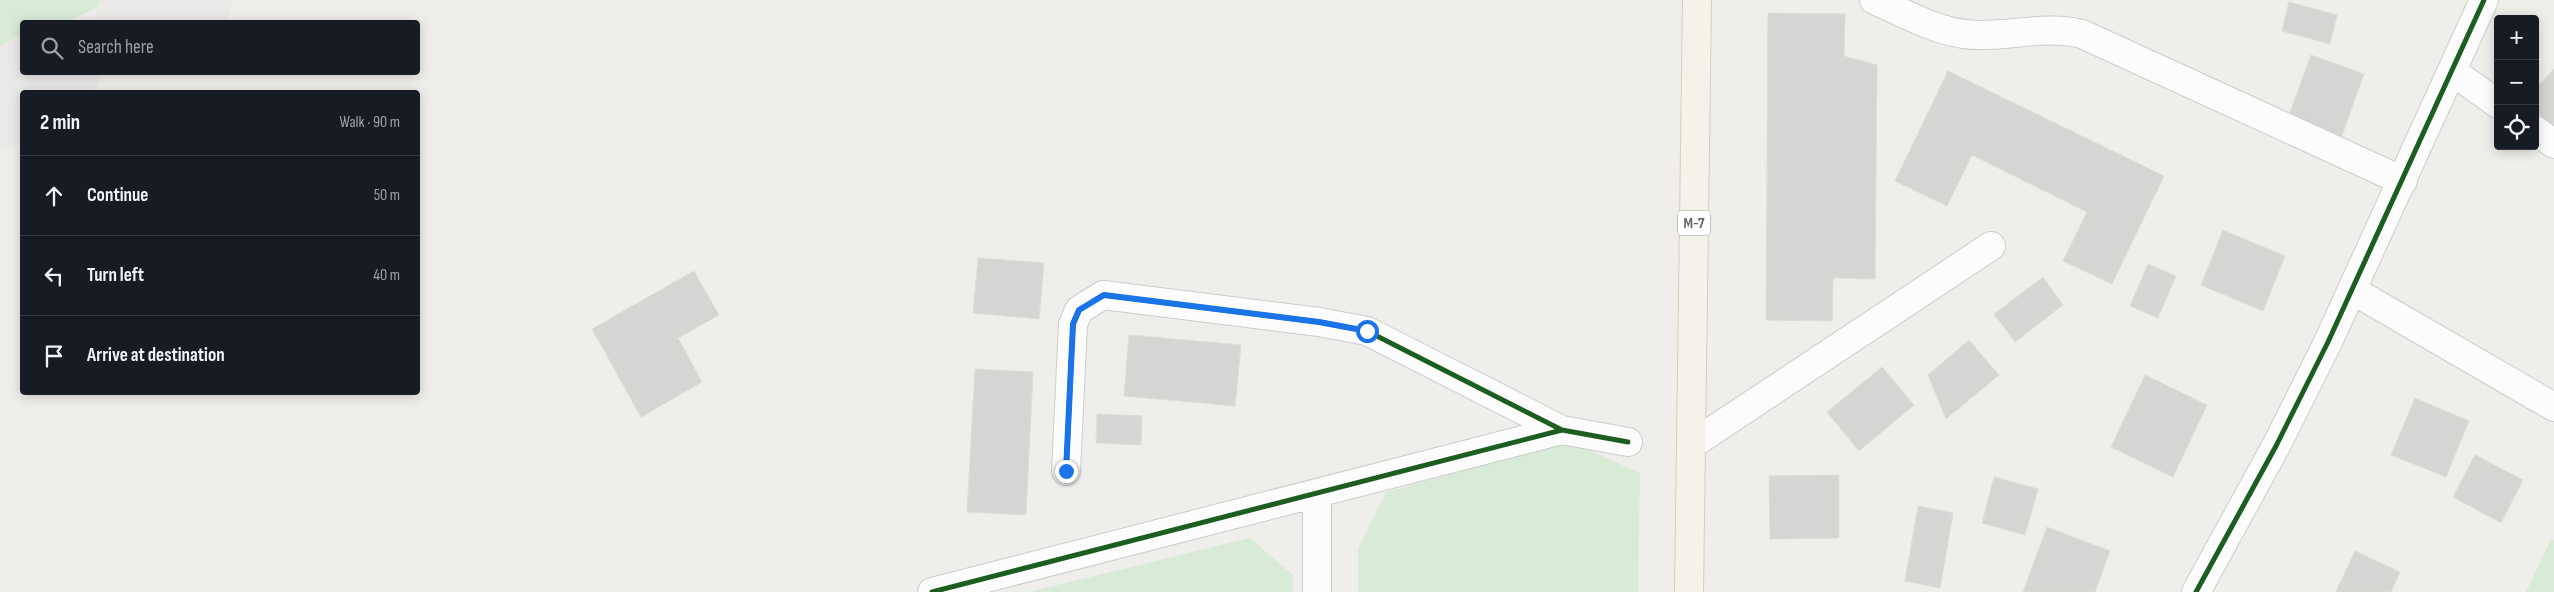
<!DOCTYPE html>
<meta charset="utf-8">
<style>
:root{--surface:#171b24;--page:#20242c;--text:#f1f3f6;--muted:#9ea1a6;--line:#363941}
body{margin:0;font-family:"Sofia Sans Condensed",sans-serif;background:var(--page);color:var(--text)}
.controls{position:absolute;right:15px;top:15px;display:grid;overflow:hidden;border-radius:5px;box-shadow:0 2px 12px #0003}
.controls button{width:45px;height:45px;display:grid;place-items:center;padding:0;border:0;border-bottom:1px solid var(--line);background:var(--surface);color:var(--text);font:25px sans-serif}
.stop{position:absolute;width:15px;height:15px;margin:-11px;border:4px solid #1a73e8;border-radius:50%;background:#fff}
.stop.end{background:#1a73e8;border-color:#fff;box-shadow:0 1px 5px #0008}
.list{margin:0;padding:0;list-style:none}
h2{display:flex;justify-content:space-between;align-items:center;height:65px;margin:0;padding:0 20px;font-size:21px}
h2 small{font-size:16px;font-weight:400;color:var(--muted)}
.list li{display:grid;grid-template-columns:32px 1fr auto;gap:15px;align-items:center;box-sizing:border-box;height:80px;padding:0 20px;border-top:1px solid var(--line)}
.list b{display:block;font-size:19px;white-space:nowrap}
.list em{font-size:16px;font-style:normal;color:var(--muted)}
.icon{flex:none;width:28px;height:28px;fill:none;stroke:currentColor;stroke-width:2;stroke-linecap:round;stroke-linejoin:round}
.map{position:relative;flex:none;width:2554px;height:592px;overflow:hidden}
.search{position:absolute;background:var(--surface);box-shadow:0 2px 12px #0003;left:20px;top:20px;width:400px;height:55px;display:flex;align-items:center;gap:12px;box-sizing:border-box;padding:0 18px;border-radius:5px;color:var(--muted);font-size:19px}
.panel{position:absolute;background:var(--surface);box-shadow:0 2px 12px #0003;left:20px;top:90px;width:400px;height:305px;border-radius:5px}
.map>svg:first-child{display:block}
</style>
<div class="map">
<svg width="2554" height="592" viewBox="0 0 2554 592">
<rect width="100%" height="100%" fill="#efeeea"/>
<!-- green -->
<path fill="#d8ebd6" d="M0,0H112L67,22H22V45L0,57Z
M1569,441L1640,473L1638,592H1358V549L1386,492Z
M1250,538L1293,575V592H1029Z
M2551,539L2554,540V592H2526Z"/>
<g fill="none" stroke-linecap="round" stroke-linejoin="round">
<!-- taxiway -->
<path stroke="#eae9e7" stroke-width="96" d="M143,22L184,0
M0,101L51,72"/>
</g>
<!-- building -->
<path fill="#d6d5d3" stroke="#deddd9" d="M2289,2L2337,15L2330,44L2282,31Z
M1768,13L1845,14L1844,56L1877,65L1875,279L1833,278L1832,321L1766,320Z
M2311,55L2364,74L2341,138L2288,118Z
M2554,69V127L2535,110V89Z
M1948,71L2164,176L2112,284L2063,261L2087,212L1972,155L1947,206L1895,181Z
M2223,230L2285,256L2263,311L2201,285Z
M978,258L1044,263L1039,319L973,313Z
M2148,264L2176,276L2158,318L2130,306Z
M694,271L719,315L678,338L702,382L641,417L592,329Z
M2043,277L2063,305L2015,342L1994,314Z
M1129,335L1241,345L1235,406L1124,396Z
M1969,340L1999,375L1946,419L1928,375Z
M1882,367L1914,405L1859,451L1827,412Z
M975,369L1033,372L1026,515L967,512Z
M2145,375L2207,405L2173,477L2111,447Z
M2415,398L2469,421L2446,477L2391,455Z
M1097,414L1142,416L1141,445L1096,443Z
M2475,455L2523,480L2501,523L2453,497Z
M1839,475V538L1770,539L1769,476Z
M1994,477L2038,489L2025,535L1982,523Z
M1918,506L1953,513L1940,588L1905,581Z
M2047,527L2110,551L2095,592H2023Z
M2355,551L2400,572L2391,592H2336Z"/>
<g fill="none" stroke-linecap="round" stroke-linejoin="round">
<defs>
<path id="street" d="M1874,0C1902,12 1933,30 1964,34C2004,39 2043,24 2082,34L2403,181
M2453,72L2498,104
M2535,130L2554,144
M2352,290L2554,407
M1691,445L1991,246
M1066,471L1073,324L1079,310L1103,295L1319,322L1367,331L1562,430
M932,592L1562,430L1628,442
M1317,592V493
M2196,592L2276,446L2328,342L2484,0"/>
<path id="primary" d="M1689,592L1697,0"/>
</defs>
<!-- street casing -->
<use href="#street" stroke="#cbcccc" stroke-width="30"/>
<!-- primary casing -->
<use href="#primary" stroke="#d7ceb8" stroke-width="30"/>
<!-- street -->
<use href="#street" stroke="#fdfcfc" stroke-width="28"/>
<!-- primary -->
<use href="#primary" stroke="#f4f2e9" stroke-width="28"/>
<defs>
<path id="cycleway" d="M1066,471L1073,324L1079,310L1103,295L1319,322L1367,331L1562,430
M932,592L1562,430L1628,442
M2196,592L2276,446L2328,342L2484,0"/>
</defs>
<!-- cycleway casing -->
<use href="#cycleway" stroke="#fff" stroke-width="8"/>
<!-- cycleway -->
<use href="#cycleway" stroke="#1b5e20" stroke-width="5"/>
</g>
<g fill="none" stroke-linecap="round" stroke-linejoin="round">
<!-- route -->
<path stroke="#1a73e8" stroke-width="6" d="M1066,471L1073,324L1079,310L1104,295L1319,322L1367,331"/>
</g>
<g text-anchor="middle" stroke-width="4.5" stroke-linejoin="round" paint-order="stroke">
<!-- shield labels -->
<rect fill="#fff" stroke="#8f9295" stroke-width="1" x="1678" y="210.5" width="32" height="25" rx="4"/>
<g font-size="15" font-weight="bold" fill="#5f6368">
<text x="1694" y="228">M-7</text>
</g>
</g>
</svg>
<div class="controls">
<button>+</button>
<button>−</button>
<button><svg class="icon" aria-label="locate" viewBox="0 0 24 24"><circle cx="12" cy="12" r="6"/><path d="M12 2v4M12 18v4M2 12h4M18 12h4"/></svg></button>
</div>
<div class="stop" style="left:1367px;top:331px"></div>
<div class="stop end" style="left:1066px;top:471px"></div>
<div class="search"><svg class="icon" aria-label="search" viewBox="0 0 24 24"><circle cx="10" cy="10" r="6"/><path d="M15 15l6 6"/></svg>Search here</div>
<section class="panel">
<h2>2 min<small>Walk · 90 m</small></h2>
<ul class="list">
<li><svg class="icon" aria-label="ahead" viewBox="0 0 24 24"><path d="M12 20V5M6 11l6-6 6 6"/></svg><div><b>Continue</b></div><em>50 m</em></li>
<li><svg class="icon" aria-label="left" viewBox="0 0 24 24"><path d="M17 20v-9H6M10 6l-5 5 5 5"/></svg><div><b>Turn left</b></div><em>40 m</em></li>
<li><svg class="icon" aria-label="arrive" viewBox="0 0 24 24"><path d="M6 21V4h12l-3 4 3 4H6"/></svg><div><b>Arrive at destination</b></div></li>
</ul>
</section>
</div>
